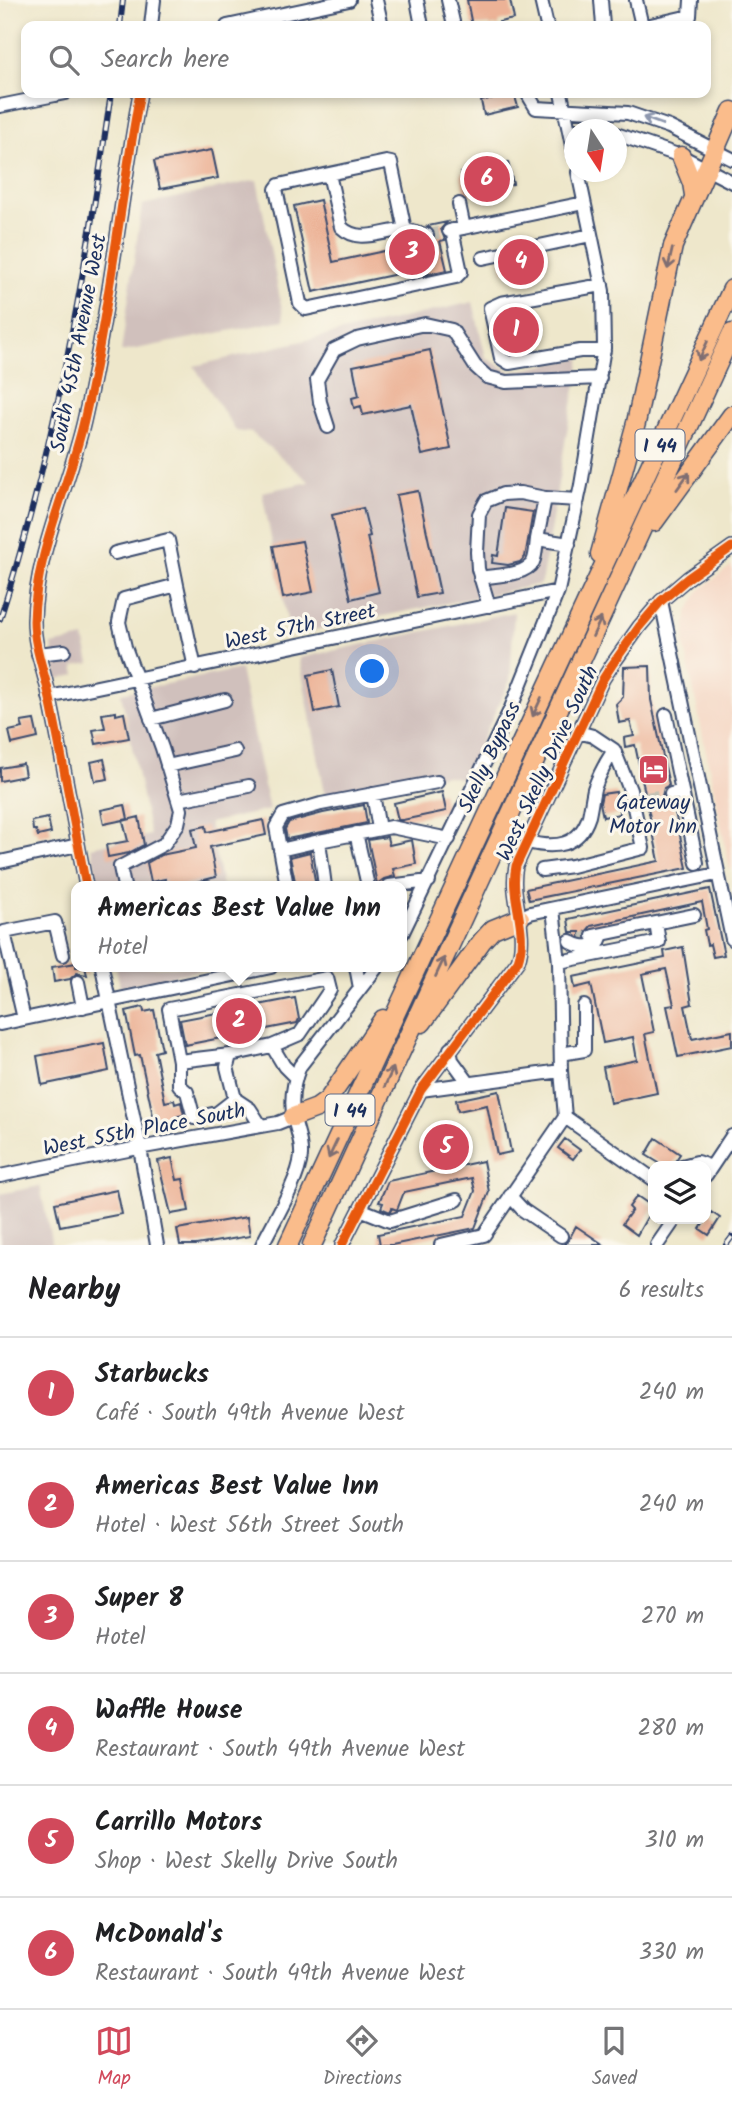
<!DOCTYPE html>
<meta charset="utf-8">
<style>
:root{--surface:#fff;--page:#f6f6f6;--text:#202124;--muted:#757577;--line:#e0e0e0;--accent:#d1495b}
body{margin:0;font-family:Kalam,sans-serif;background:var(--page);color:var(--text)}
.controls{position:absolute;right:21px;bottom:21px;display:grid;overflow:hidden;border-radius:14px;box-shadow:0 4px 10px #0003}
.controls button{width:63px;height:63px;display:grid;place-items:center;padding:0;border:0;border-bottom:2px solid var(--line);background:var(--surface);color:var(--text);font:35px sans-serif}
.compass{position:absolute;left:564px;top:119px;width:63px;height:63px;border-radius:50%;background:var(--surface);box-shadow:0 4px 10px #0003;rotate:168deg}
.you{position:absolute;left:373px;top:672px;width:24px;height:24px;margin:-18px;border:5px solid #fff;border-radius:50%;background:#1a73e8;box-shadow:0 0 0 10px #1a73e833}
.badge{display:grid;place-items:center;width:46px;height:46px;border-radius:50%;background:var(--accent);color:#fff;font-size:23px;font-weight:700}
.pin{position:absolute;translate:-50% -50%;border:4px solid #fff;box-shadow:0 2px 7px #0006}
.popup{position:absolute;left:71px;top:881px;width:336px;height:91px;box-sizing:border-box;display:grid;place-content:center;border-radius:14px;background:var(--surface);filter:drop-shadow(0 2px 5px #0005);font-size:23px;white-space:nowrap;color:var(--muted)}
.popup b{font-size:26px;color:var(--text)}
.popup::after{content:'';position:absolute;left:50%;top:100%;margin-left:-14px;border:14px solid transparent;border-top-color:var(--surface)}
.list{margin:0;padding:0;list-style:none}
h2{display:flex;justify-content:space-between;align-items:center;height:91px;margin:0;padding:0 28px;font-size:30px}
h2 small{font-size:23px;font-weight:400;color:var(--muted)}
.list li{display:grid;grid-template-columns:46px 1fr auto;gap:21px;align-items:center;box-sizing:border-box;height:112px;padding:0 28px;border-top:2px solid var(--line)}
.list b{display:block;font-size:26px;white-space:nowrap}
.list p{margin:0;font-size:23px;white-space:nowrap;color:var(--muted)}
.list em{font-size:23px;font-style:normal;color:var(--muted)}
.icon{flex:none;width:38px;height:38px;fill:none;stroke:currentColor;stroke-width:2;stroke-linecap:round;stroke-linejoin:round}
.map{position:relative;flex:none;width:732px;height:1245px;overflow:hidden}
.search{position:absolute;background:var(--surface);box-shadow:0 4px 10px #0003;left:21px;right:21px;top:21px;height:77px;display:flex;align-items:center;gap:18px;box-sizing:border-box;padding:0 24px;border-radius:14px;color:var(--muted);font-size:26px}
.sheet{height:763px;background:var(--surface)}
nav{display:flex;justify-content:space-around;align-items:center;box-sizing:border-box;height:98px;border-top:2px solid var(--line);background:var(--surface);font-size:19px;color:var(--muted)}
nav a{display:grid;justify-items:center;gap:4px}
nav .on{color:var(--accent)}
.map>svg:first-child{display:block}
</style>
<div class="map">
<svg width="732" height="1245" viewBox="0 0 732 1245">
<rect width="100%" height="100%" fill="#fbf7ec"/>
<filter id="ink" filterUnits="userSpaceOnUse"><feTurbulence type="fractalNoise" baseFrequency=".0143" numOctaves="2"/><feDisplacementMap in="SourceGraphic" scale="14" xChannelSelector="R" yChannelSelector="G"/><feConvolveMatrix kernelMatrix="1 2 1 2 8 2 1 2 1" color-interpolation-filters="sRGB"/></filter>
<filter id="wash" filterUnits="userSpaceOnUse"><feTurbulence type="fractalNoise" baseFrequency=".00686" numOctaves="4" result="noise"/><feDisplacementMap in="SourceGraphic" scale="28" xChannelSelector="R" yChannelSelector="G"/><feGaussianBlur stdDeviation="1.57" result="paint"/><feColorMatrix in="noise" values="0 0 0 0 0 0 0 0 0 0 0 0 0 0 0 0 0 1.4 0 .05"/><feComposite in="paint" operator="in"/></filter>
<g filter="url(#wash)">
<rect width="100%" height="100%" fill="#eee7cb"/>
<!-- built -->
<path fill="#f4d3c0" d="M732,565V869L730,870L684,643L687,614L699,591Z"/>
<!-- industrial -->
<path fill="#d0c0bc" d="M257,180L284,320L121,352L142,205Z
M473,302L486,358L511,372L581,358L567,431L541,584L290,635L262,492L310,482L252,433L236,431L194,366Z
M514,612L510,680L464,779L444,775L326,798L299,658Z
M84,638L90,663L74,666L76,675L57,679L52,645Z
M240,669L269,810L209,823L222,886H99L91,847L150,835L121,693Z
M116,967H216L120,987Z
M40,1186L52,1245H0V1194Z"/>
<g id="blocks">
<!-- building -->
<path fill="#ecb296" d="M467,0H510L514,19L499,22V26H490V24L472,26Z
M514,93L518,107L484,115L481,101Z
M212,150L218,178L160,189L154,161Z
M508,162L513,184L465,195L461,173Z
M320,200L333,262L421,243H431L434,240L435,233L428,226L447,222L441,229L445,240L440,241L447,270L423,275L421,269L313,292L294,206Z
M539,255L541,263L504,271L502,263Z
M524,308L533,350L511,354L500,313Z
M430,350L451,449L422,455L411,405L363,415L361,406L354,408L352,398L359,396L353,366Z
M418,491L440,593L417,597L396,495Z
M363,508L370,536L367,537L379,592L351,599L332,515Z
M505,508L533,512L525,557L520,562L508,565L492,563L493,555L498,556Z
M302,541L313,592L283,598L273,546Z
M650,666L651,700L669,785L664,788L662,796L665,801L673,803L687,868L529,900L526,889L659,861L635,745L625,747L624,738L634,736L630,721L619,723L616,704L623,697L624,667Z
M332,670L339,707L315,712L308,675Z
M116,712V715L124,713L129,738L96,744L93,730L105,728L102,714Z
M34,720L38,738L12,744L9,731L23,728L21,722Z
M104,759L108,779L95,781L91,762Z
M23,764L25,776L0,781V768Z
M442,792L446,811L403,820H398L394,803Z
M616,792L620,814L603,817L600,803L602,794Z
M125,805L128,819L104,824L101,810Z
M364,805L367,823L287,839L285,829L289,822L323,813Z
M139,817L144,845L129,853L108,857L106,845L128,841L123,821Z
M48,818L51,833L38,836L36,830H33L32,821Z
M263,820L266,835L210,847L216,877L181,886H166L165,879L151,882L147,863L161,855L196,848L192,829L206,826L207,832Z
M387,837L389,845L412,840L416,864L393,869L395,876L384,879L377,884L368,840Z
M310,852L316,886H296L290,857Z
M710,889L724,955L713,957L710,944L707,945L704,930L707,929L702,902L591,926L585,933L584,937H580V932H570L568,919Z
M683,947L692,1004L685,1006L692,1039L732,1031V1046L678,1057L667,1006L674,1005L666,969L642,974L654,1032L645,1034L657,1093L610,1103L603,1067L637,1060L633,1037L603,1043L591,984L575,988L573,977L665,958L664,951Z
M76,963V967H85L87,975L77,973L70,979L54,982L52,967Z
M295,998L299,1019L297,1023L185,1045L180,1020Z
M143,1007L144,1012L154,1010L162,1050L155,1052L165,1102L174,1100L175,1104L181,1102L184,1115L178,1116L179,1120L155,1125L140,1055L135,1056L126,1011Z
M104,1043L109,1071L42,1085L37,1056Z
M499,1091L511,1152L497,1155L487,1105L458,1111L456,1100Z
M432,1128L460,1141L450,1163L431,1154L437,1141L427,1137Z
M656,1138L680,1154L672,1166H664L646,1155Z
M565,1139L580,1150L573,1159L558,1148Z
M172,1158L177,1180L183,1179L189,1211L171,1214L158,1161Z
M483,1161L489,1192L475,1228L392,1245H380L378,1234L465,1216L475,1191L472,1178L404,1192L397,1210L392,1208L390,1212L381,1208L383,1203L379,1202L388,1181Z
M117,1190L122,1214L60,1226L55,1203Z
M637,1196L653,1207L637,1235L622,1224L632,1210L629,1207Z
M711,1212L720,1218L709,1235L700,1229Z
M247,1217L250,1236L196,1245H180L177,1229Z
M576,1226L604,1245H563L568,1241Z"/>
</g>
</g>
<g filter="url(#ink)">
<use href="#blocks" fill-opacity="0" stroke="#3b4b6e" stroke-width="2"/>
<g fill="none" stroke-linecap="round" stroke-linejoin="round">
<!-- minor-tunnel -->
<path stroke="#c4c2b5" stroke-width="12" stroke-dasharray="12 6" stroke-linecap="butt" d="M427,235L449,231
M646,798L671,794
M581,939L593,936"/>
<defs>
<path id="minor" d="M376,0L382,26
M417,0L422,26
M448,0L454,26
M541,0L547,26
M601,0L603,26
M636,0L642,26
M151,26L154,0
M227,26L349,0
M646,26L690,16
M686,26L690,16L691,0
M527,93L536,108L628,113L669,127L732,159
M561,93L574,155
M0,106L65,93
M576,130H589
M616,134L681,156L732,182
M329,174L386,162L391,163L405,230
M459,204L464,228
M449,231L584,203
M427,235C420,234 412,230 405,230C383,230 360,245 341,227L329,174L279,185L276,189L300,303L306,309L456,277L461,272L452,230
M483,258L591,235
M602,285L501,303L490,308L501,358L509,363L580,351H604
M328,427L320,402L317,380L334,350L357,339L425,324L452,330L475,366L487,377L506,382L600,378
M545,498L537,539L569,544
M115,553L168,540L177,585L124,599L119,622L125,647L162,748L181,810L178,824L164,844L120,867L124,886
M480,578C495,575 525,576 533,562C536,556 536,546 537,539
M177,585L195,668
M661,601L732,939
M489,606L478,569L477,552L479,514L486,501L503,494L520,493L545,498L578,500
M38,654L64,651
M49,697L558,591
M666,715L682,791
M151,719L225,700
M167,766L235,751
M373,794L379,829
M671,794L682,791L697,863
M178,800L249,786
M356,833L368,886
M527,842C555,849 579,847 589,816C591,807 592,798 594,789C599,775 606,762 614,750L593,736L578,732
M280,850L319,841
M0,862L78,845
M542,870L572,866L643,848L630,790L614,750
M86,886C74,824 63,761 50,699C45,673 34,648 34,621C35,555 69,486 84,421C109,313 120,202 140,93
M287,886L276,827L283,815L321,804L437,782
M325,886L319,841L391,827L449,839
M389,886L429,881
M520,918L530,913L717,874
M402,934L511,708L558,591L581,485L604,348L603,291L578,172
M593,936L694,915
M570,941C580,948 587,947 598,944L602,935
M559,962L659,942L656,923
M102,967L140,1148L157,1245
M356,967L360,988
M78,982L83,1007
M24,1019L4,932L55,922L63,955
M0,1024L271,967
M450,1049L452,1060L468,1082
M561,1054L584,1050V1006
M230,1055L179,1061L169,1009L327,978L330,990L300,1034L272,1046
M179,1061V1085L187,1092L194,1118L217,1113L235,1099
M421,1090L561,1071
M565,1117L653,1179
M261,1126L250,1109L235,1099L227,1067L230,1055L272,1046L284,1066L295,1077
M682,1166L697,1162L711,1167
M706,1175L732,1136
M0,1176L133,1149L278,1123L293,1117
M510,1196L523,1210L561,1236
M360,1209L390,1221L457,1200
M262,1245C273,1222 299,1180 301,1156C302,1142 297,1131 294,1119C290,1100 293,1083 300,1066L377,967
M342,1245L421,1090L518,961C529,929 509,898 516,866L603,679L612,665L639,627L661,601L688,578L732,547
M441,1245L484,1235L565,1117L561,1071L559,962L553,909
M657,1245L675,1219"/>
<path id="highway" d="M681,156L692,183L694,195
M654,522L732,415
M600,554L636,423L673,246L732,111
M422,1023L482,941L493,929L520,918
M293,1117L317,1108L328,1100L383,1019
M288,1245L732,289
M312,1245L732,333"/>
</defs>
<!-- minor casing -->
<use href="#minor" stroke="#3b4b6e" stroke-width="16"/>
<!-- highway casing -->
<use href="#highway" stroke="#3b4b6e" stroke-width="21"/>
<!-- minor -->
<use href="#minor" stroke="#fff" stroke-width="12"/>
<!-- highway -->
<use href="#highway" stroke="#fabc8b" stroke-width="18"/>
<defs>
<path id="rail" d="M120,26L123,0
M0,619C55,448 86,270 111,93
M726,1245L732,1237"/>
</defs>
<!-- rail casing -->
<use href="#rail" stroke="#1b2f5e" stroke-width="6"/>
<!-- rail -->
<use href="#rail" stroke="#fbf7ec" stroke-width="3.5" stroke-dasharray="10" stroke-linecap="butt"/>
<defs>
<path id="cycleway" d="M86,886C74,824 63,761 50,699C45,673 34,648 34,621C35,555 69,486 84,421C109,313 120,202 140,93
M342,1245L421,1090L518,961C529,929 509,898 516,866L603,679L612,665L639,627L661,601L688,578L732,547"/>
</defs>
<!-- cycleway casing -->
<use href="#cycleway" stroke="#fbf7ec" stroke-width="13"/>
<!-- cycleway -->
<use href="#cycleway" stroke="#e8590c" stroke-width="9"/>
</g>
<!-- one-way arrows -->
<defs><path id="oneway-shaft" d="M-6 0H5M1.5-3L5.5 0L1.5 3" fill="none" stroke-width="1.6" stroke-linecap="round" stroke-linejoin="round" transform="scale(1.75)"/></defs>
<use stroke="#8d97ae" href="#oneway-shaft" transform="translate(653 121) rotate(-160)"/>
<g stroke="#7f6e72">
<use href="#oneway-shaft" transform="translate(670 259) rotate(103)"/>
<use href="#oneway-shaft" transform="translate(703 351) rotate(115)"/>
<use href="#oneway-shaft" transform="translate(683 481) rotate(-54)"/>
<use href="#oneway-shaft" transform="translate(597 627) rotate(-65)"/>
<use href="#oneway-shaft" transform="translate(537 707) rotate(115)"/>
<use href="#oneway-shaft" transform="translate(440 967) rotate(-65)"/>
<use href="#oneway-shaft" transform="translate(389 1077) rotate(-65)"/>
<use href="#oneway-shaft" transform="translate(333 1149) rotate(115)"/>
</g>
</g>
<!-- icons -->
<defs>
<symbol id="hotel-square" viewBox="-11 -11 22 22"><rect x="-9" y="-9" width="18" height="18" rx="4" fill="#d1495b" stroke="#fbf7ec"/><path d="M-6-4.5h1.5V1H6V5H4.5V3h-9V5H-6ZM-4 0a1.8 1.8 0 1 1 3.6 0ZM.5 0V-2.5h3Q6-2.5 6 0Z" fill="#fff"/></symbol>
</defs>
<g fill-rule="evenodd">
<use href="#hotel-square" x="636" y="752" width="35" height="35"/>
</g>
<g text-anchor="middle" stroke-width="6" stroke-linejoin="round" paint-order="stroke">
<!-- shield labels -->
<g fill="#fbf7ec" stroke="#5e6b89" stroke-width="2">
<rect x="635.5" y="429.5" width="49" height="31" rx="5"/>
<rect x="325.5" y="1094.5" width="49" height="31" rx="5"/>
</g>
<g font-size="19" font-weight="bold" fill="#1b2f5e">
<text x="660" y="452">I 44</text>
<text x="350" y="1117">I 44</text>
</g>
<!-- street labels -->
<g font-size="21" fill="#1b2f5e" stroke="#fbf7ec">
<text transform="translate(78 343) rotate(-79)" y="7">South 45th Avenue West</text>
<text transform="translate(300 626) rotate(-12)" y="7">West 57th Street</text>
<text transform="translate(489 757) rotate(-65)" y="7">Skelly Bypass</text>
<text transform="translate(547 763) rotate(-65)" y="7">West Skelly Drive South</text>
<text transform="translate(144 1129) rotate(-11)" y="7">West 55th Place South</text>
</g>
<!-- poi labels -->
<g font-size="21" fill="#1b2f5e" stroke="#fbf7ec">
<text x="653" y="809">Gateway<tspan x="653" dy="24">Motor Inn</tspan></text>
</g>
</g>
</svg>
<div class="controls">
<button><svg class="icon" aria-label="layers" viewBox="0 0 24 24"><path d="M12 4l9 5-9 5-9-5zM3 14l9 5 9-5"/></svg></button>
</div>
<svg class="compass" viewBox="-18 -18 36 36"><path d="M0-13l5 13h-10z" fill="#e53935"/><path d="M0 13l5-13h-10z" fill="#757577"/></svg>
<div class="you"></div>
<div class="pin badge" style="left:516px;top:330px">1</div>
<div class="pin badge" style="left:239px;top:1021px">2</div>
<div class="popup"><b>Americas Best Value Inn</b>Hotel</div>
<div class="pin badge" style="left:412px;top:252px">3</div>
<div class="pin badge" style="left:521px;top:262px">4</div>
<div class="pin badge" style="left:446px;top:1147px">5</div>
<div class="pin badge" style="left:487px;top:179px">6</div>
<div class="search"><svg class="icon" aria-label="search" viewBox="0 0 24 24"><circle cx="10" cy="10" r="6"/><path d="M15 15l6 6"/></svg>Search here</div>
</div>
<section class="sheet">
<h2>Nearby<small>6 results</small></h2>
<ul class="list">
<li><span class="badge">1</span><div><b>Starbucks</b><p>Café · South 49th Avenue West</p></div><em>240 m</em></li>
<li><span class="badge">2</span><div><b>Americas Best Value Inn</b><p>Hotel · West 56th Street South</p></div><em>240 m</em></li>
<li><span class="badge">3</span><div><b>Super 8</b><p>Hotel</p></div><em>270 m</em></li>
<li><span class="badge">4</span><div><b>Waffle House</b><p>Restaurant · South 49th Avenue West</p></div><em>280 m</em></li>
<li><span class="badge">5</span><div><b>Carrillo Motors</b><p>Shop · West Skelly Drive South</p></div><em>310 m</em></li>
<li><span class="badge">6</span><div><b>McDonald's</b><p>Restaurant · South 49th Avenue West</p></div><em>330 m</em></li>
</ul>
</section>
<nav>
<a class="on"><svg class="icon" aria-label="map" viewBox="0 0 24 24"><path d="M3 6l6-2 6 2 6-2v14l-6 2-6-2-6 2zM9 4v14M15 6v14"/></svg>Map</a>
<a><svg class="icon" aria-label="directions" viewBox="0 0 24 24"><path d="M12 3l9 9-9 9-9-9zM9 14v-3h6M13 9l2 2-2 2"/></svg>Directions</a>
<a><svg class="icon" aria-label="saved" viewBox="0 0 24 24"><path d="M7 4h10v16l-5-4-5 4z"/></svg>Saved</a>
</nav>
